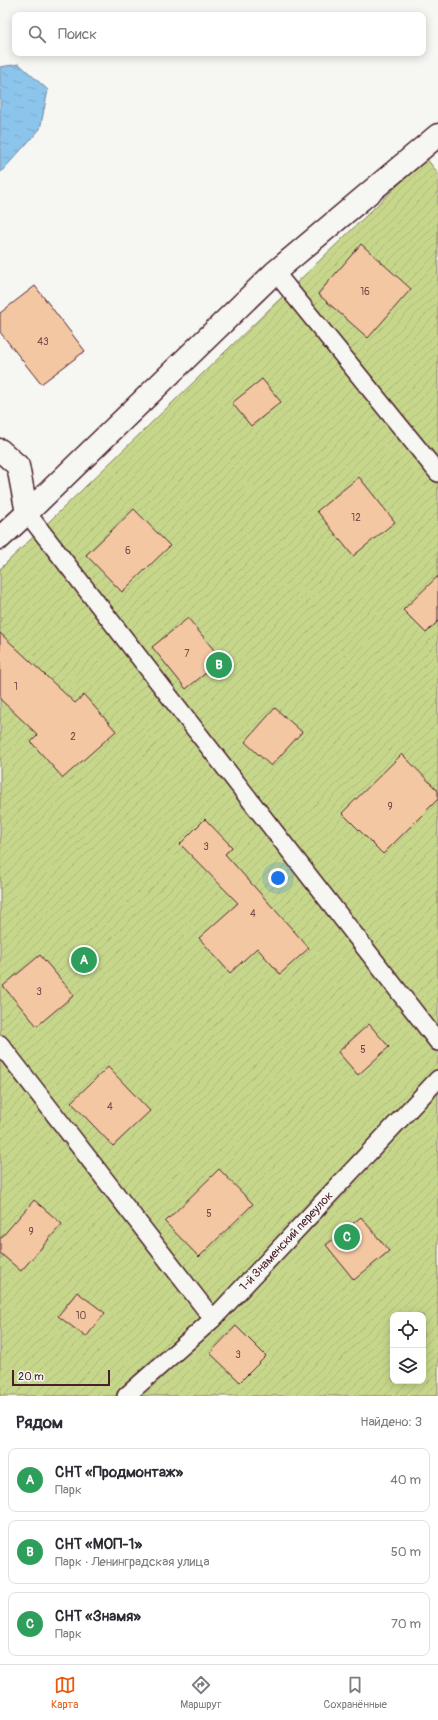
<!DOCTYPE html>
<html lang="ru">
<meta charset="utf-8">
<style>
:root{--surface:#fff;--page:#f2f2f3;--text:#2b2b33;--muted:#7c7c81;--line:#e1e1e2;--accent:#ea580c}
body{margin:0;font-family:Pangolin,sans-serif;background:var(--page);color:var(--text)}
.controls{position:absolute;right:12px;bottom:12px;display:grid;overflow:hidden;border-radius:8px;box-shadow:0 2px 10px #0003}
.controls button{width:36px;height:36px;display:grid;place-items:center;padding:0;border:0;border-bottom:1px solid var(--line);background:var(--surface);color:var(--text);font:20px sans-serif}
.scale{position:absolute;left:12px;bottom:10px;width:98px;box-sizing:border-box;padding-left:4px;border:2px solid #4a1f2b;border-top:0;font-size:11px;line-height:14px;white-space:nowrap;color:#4a1f2b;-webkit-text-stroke:3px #f6f6f2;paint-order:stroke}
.you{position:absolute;left:278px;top:878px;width:14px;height:14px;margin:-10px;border:3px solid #fff;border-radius:50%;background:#1a73e8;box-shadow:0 0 0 6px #1a73e833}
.badge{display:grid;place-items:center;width:26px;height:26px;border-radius:50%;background:var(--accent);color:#fff;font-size:13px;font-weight:700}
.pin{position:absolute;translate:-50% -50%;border:2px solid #fff;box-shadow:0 1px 4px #0006}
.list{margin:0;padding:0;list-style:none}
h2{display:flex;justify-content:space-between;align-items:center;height:52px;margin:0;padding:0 16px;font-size:17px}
h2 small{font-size:13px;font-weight:400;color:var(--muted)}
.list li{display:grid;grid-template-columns:26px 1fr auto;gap:12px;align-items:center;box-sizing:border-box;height:64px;margin:0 8px 8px;padding:0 8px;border:1px solid var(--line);border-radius:8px}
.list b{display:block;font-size:15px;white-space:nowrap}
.list p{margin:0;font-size:13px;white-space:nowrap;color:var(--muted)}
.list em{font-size:13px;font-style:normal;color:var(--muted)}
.icon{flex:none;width:22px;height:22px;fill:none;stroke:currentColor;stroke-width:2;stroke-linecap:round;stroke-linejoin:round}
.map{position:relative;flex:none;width:438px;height:1396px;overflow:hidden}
.search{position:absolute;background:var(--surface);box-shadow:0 2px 10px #0003;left:12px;right:12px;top:12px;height:44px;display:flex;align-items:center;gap:10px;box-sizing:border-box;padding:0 14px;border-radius:8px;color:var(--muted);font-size:15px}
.sheet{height:268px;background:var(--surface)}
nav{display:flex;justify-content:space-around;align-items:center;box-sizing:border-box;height:56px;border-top:1px solid var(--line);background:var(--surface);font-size:11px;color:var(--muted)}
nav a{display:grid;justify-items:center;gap:2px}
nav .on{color:var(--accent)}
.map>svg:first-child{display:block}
</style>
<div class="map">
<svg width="438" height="1396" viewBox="0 0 438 1396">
<defs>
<pattern id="garden-furrows" width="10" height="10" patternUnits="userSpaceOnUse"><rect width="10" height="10" fill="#c6d78b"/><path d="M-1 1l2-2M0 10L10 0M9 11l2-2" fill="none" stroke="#acb878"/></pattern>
<pattern id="water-ripples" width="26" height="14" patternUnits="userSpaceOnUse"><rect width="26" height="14" fill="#8cc5eb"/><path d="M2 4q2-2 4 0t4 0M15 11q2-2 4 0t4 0" fill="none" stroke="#7aa9ca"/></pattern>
</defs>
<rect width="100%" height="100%" fill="#f6f6f2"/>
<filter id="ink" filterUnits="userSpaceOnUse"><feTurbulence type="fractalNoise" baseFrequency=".025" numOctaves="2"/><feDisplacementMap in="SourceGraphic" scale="8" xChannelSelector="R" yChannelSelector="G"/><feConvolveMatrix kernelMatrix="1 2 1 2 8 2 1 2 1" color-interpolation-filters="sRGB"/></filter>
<g filter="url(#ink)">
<!-- garden -->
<path fill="url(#garden-furrows)" stroke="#887b5b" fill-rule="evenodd" d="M426,158L438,173V1396H0V569ZM393,1315H423V1381H393Z"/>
<!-- water -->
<path fill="url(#water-ripples)" stroke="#72839e" d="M19,64L48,90L40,129L0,173V67Z"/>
<!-- building -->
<path fill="#f4c7a3" stroke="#4a1f2b" d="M361,244L411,289L368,338L318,294Z
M35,286L85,351L41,384L0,332V313Z
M262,379L281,402L251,426L232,403Z
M359,477L395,522L353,556L317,511Z
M134,509L170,546L122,592L86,555Z
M438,576V621L426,633L403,610Z
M188,618L222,660L186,689L152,647Z
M0,633L75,703L84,695L116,731L63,778L31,742L38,735L0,699Z
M275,708L302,732L271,766L245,742Z
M402,754L438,791V799L383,854L342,813Z
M205,819L232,847L225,854L309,948L280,974L257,948L230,973L199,938L238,903L180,844Z
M40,955L74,995L37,1026L3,986Z
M369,1024L389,1047L358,1075L338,1052Z
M108,1067L150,1111L113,1146L71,1102Z
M219,1169L253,1204L199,1257L165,1222Z
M34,1200L62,1224L21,1271L0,1253V1239Z
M361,1217L389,1251L354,1280L326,1245Z
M77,1292L105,1313L86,1337L58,1316Z
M236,1326L266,1356L240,1382L210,1353Z"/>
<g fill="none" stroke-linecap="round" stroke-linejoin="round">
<defs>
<path id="service" d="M275,272L438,473
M27,513L438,1042
M0,1044L213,1319
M126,1396L213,1319L438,1079"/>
<path id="minor" d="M0,450L18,466L27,513L0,538
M27,513L275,272L438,135"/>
</defs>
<!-- service casing -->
<use href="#service" stroke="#4a1f2b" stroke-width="20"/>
<!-- minor casing -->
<use href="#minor" stroke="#4a1f2b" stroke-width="25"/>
<!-- service -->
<use href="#service" stroke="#f6f6f2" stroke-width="17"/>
<!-- minor -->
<use href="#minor" stroke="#f6f6f2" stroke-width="22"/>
</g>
</g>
<g text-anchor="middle" stroke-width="3.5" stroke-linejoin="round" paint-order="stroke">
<!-- number labels -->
<g font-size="10" fill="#744949">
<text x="365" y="295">16</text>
<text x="43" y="345">43</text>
<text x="356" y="521">12</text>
<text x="128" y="554">6</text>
<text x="187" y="657">7</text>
<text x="16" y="690">1</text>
<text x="73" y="740">2</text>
<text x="390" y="810">9</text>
<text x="206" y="850">3</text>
<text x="253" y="917">4</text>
<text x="39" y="995">3</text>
<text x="363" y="1053">5</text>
<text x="110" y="1110">4</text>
<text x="209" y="1217">5</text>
<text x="31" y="1235">9</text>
<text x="81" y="1319">10</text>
<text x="238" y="1358">3</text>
</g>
<!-- street labels -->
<g font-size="12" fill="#4a1f2b" stroke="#f6f6f2">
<text transform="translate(286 1241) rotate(-47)" y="4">1-й Знаменский переулок</text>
</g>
</g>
</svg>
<div class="controls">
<button><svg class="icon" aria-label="locate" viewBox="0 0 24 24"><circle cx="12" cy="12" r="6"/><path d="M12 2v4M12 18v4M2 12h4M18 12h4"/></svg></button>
<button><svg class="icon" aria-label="layers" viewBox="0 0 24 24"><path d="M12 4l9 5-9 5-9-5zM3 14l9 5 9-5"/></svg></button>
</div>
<div class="scale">20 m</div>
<div class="you"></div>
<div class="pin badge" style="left:84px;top:960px;background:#2e9e5b">A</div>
<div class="pin badge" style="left:219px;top:665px;background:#2e9e5b">B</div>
<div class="pin badge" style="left:347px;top:1237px;background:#2e9e5b">C</div>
<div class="search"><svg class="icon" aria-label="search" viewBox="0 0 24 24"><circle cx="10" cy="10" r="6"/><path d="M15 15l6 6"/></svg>Поиск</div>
</div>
<section class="sheet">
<h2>Рядом<small>Найдено: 3</small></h2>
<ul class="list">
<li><span class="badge" style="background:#2e9e5b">A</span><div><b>СНТ «Продмонтаж»</b><p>Парк</p></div><em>40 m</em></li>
<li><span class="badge" style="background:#2e9e5b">B</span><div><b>СНТ «МОП-1»</b><p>Парк · Ленинградская улица</p></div><em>50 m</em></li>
<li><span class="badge" style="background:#2e9e5b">C</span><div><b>СНТ «Знамя»</b><p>Парк</p></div><em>70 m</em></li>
</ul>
</section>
<nav>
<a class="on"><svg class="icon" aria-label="map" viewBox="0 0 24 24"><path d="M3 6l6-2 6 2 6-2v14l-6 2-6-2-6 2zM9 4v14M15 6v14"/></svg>Карта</a>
<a><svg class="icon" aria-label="directions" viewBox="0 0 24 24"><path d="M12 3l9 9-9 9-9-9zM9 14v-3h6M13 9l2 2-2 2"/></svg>Маршрут</a>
<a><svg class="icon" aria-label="saved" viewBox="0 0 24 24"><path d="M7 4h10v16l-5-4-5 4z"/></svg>Сохранённые</a>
</nav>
